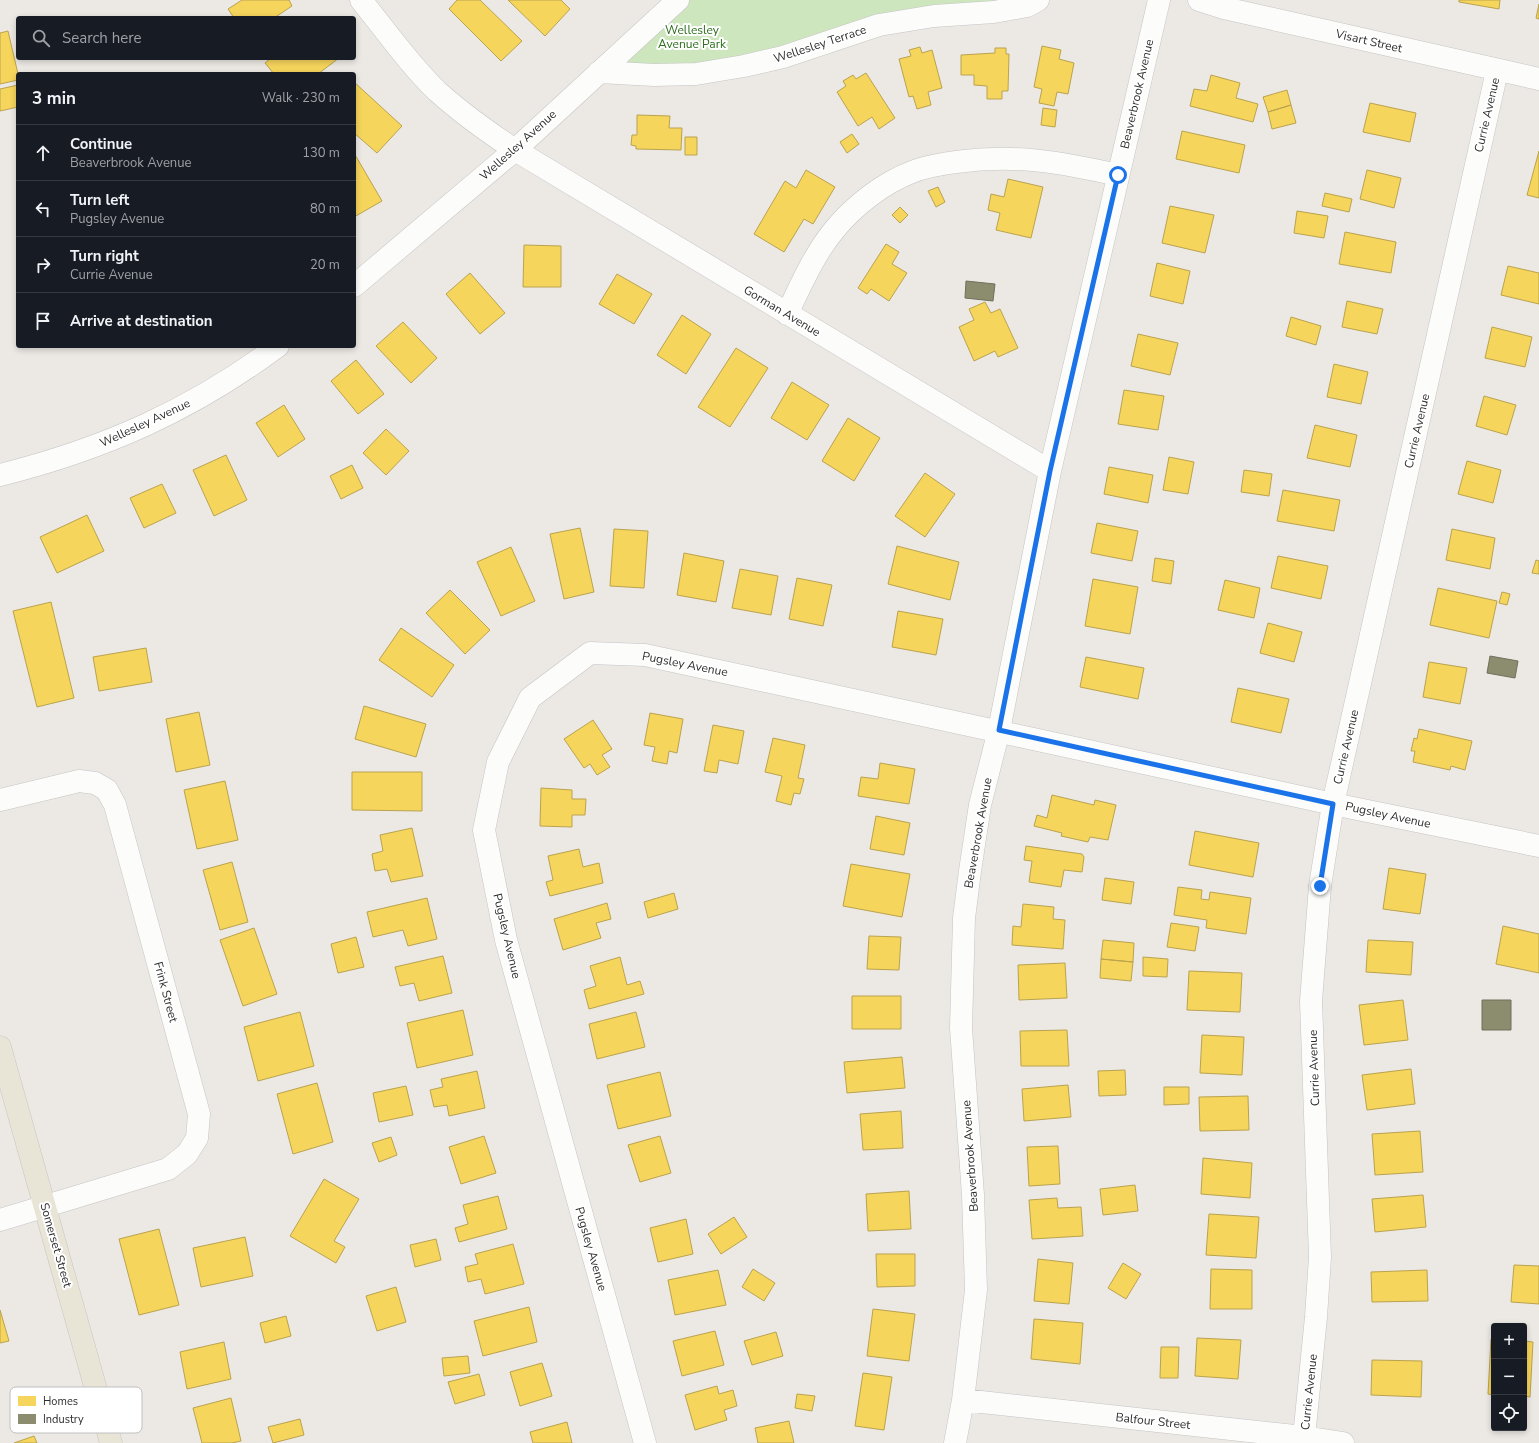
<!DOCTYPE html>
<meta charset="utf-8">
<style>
:root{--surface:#171b24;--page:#242831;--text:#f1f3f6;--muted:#9ea1a6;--line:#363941}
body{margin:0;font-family:"Nunito Sans",sans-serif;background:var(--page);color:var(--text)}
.controls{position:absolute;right:12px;bottom:12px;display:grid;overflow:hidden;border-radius:4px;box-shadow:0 2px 6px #0003}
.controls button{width:36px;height:36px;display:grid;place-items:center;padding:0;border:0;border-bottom:1px solid var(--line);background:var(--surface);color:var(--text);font:20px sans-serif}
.stop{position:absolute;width:12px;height:12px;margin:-9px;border:3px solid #1a73e8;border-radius:50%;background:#fff}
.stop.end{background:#1a73e8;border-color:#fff;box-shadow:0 1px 4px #0008}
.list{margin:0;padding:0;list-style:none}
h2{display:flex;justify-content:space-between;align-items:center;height:52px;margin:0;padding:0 16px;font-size:17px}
h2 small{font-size:13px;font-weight:400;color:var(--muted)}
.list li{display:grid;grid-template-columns:26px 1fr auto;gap:12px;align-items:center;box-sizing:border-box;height:56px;padding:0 16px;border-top:1px solid var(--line)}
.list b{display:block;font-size:15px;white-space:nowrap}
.list p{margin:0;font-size:13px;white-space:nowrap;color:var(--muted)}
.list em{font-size:13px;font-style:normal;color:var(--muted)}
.icon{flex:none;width:22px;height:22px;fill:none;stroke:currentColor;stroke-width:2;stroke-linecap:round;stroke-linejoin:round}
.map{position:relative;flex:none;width:1539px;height:1443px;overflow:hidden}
.search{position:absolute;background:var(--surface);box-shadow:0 2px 6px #0003;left:16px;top:16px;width:340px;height:44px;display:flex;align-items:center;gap:10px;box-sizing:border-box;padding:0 14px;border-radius:4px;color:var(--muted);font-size:15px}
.panel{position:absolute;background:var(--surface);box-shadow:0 2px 6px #0003;left:16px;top:72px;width:340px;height:276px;border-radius:4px}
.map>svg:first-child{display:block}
</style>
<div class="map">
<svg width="1539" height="1443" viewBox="0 0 1539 1443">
<rect width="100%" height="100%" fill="#ece8e4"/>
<!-- green -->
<path fill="#cee6be" d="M678,0H1038L934,16L783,57L599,72Z"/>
<!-- homes -->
<path fill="#f6d55c" stroke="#baa34e" d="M242,0H289L292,6L274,18H234L228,9Z
M457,0H480L522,41L501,61L449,9Z
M508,0H561L570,9L545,36Z
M1459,0H1500L1499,9L1459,2Z
M1539,4V19L1536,18Z
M8,31L18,74V80L0,84V33Z
M1042,46L1061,50L1059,59L1074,63L1068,94L1057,92L1054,106L1039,103L1042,89L1034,87Z
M920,47L922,53L932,50L942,88L928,92L931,105L917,109L913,96L909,97L899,59L911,56L909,50Z
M995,48H1006V54H1009L1008,91H1002V99H987V86L974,85V75H961V55L995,53Z
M271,58H339L318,74H274L265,63Z
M866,73L895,118L879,129L872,117L858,126L837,92L846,86L843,81L853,75L856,79Z
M1211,75L1240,83L1236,98L1258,104L1253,122L1190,106L1194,89L1207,91Z
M354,82L402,126L377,153L354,133Z
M18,85V107L0,111V89Z
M1287,90L1291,105L1268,112L1263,97Z
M1370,103L1416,113L1410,142L1363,132Z
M1291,105L1296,123L1272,129L1268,112Z
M1043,108L1057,110L1055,127L1041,125Z
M637,115L670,116L669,128H682L681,150L636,149V146L631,145L632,135H637Z
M1182,131L1245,145L1239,173L1176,159Z
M852,134L859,144L847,153L840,142Z
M685,137H697V155H685Z
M1539,151V198L1527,195Z
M354,153L382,201L354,217Z
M806,170L835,187L813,224L804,219L784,252L754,234L785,181L796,188Z
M1367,170L1401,178L1394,208L1360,199Z
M1008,179L1043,187L1031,238L996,230L1000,213L988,210L991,194L1004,197Z
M938,187L945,202L936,207L928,191Z
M1325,193L1352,199L1349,212L1322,206Z
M1170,206L1214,215L1205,253L1162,243Z
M900,207L908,215L900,223L892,215Z
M1297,211L1328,216L1324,238L1294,233Z
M1345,232L1396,242L1391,273L1339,264Z
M886,244L899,252L892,264L907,273L889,301L871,289L867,294L858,288Z
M524,245L561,246V287H523Z
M1157,263L1190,271L1183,304L1150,296Z
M1508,266L1539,273V304L1501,295Z
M470,273L505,313L480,334L446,294Z
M617,274L652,294L634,324L599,304Z
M1347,301L1383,309L1377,334L1342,327Z
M985,302L991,313L1000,309L1018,348L998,357L995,351L974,361L959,327L974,320L969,309Z
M682,315L711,334L686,374L657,355Z
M1291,317L1321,326L1316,345L1286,336Z
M403,322L437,358L411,383L376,346Z
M1492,327L1532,337L1525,367L1485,358Z
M1138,334L1178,343L1170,375L1131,366Z
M736,348L768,368L730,427L698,407Z
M356,360L384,394L358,414L331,381Z
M1334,364L1368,372L1361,404L1327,397Z
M792,382L829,405L807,440L771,418Z
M1124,390L1164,396L1158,430L1118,424Z
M1484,396L1516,405L1507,435L1476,426Z
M284,405L305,439L278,457L256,423Z
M848,418L880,438L854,481L822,461Z
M1315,425L1357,435L1350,467L1307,458Z
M386,429L409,451L386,475L363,453Z
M226,455L247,500L214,516L193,470Z
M1169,457L1194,462L1188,494L1163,490Z
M1467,461L1501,470L1493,503L1458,494Z
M352,465L363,488L341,499L330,476Z
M1109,467L1153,475L1148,503L1104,494Z
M1244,470L1272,474L1269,496L1241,492Z
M925,473L955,494L925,537L895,516Z
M162,484L176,513L144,528L130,498Z
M1283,490L1340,500L1334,531L1277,521Z
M87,515L104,551L57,573L40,537Z
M1097,523L1138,531L1132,561L1091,553Z
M580,528L594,592L564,599L550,534Z
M614,529L648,531L644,588L610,586Z
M1452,529L1495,538L1490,569L1446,560Z
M897,546L959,562L950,600L888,584Z
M511,547L535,601L501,616L477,562Z
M684,553L724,561L716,602L677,595Z
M1278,556L1328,566L1321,599L1271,588Z
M1155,558L1174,561L1171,584L1152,581Z
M1536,560L1539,561V574L1532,573Z
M740,569L778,576L771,615L732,608Z
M797,578L832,585L823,626L789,619Z
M1093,579L1138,587L1130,634L1085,626Z
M1225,580L1260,588L1254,618L1218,610Z
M1438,588L1497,601L1489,638L1430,625Z
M450,590L490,630L465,654L426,613Z
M1502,592L1510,594L1507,605L1499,603Z
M51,602L74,698L37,707L13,611Z
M898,611L943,619L936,655L892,647Z
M1268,623L1302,632L1294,662L1260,653Z
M401,628L454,665L432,697L379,660Z
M146,648L152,682L99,691L93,657Z
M1086,657L1144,668L1138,699L1080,687Z
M1429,662L1467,668L1460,704L1423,697Z
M1238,688L1289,699L1281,733L1231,722Z
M364,706L426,724L416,757L355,739Z
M199,712L210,765L176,772L166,719Z
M650,713L683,719L677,753L669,751L667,764L652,761L655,747L644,745Z
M593,720L612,749L602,755L610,767L597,775L590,764L584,768L564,739Z
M713,725L744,731L738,764L719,760L717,773L704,771Z
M1419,729L1472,741L1465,770L1451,766L1450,770L1413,762L1415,751H1411L1414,738L1417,739Z
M773,738L805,745L798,778L804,779L800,794L794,793L791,805L776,801L782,776L765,772Z
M880,763L915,769L909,804L858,796L861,777L878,779Z
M352,772H422V811L352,810Z
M225,781L238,840L197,849L184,790Z
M541,788L572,790V799H586L585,815H572V827L540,826Z
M1052,795L1094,805L1095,800L1116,805L1108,840L1090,837L1088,842L1061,836L1062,833L1034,826L1037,815L1047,818Z
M876,816L910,823L904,855L870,849Z
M412,828L423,876L391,882L387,869L375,871L372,854L383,851L380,835Z
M1195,831L1259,843L1253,877L1189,865Z
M1026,846L1082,854L1084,857L1082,872L1064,870L1061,887L1029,882L1032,861L1024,860Z
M579,849L583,867L599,863L603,883L550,896L546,882L553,880L548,856Z
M232,862L248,922L220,930L203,870Z
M851,864L910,874L902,917L843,906Z
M1389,868L1426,874L1420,914L1383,909Z
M1105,878L1134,882L1131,904L1102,900Z
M1178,887L1202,890L1201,899L1209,900L1210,892L1251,898L1246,934L1206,928L1207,920L1174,915Z
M674,893L678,909L648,918L644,902Z
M427,898L437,939L408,946L403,930L373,937L367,912Z
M607,903L611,919L596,923L601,938L563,950L554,919Z
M1023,904L1054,907L1053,919L1065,920L1063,949L1012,945L1013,926L1021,927Z
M1171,923L1199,927L1195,951L1167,947Z
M1503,926L1539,934V973L1496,964Z
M254,928L277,994L243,1006L220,940Z
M869,936L901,937L899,970L867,969Z
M356,937L364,967L338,973L331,944Z
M1103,940L1134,943L1133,962L1101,959Z
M1368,940L1413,942L1411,975L1366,972Z
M443,956L452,993L419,1001L414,983L400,986L395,967Z
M620,957L627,985L640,981L644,994L589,1009L584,990L596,986L590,966Z
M1143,957L1168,959L1167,977L1143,976Z
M1101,959L1133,962L1131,981L1100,978Z
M1065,963L1067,998L1019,1000L1018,965Z
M1189,971L1242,973L1240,1012L1187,1010Z
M852,996H901V1029H852Z
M1403,1000L1408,1040L1364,1045L1359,1005Z
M463,1010L473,1055L417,1068L407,1023Z
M300,1012L314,1066L258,1081L244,1027Z
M636,1012L645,1047L597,1059L589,1024Z
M1067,1030L1069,1066H1021L1020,1031Z
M1202,1035L1244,1037L1242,1075L1200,1073Z
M902,1057L905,1088L847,1093L844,1062Z
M1411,1069L1415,1104L1367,1110L1362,1075Z
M1125,1070L1126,1095L1099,1096L1098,1071Z
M477,1071L485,1108L449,1116L447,1105L434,1107L430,1090L443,1087L441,1079Z
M660,1072L671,1116L618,1129L607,1085Z
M317,1083L333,1142L293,1154L277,1094Z
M1068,1085L1071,1117L1024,1121L1022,1089Z
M406,1086L413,1115L379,1122L373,1093Z
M1164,1087H1189V1104L1164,1105Z
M1248,1096L1249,1130L1200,1131L1199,1097Z
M901,1111L903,1148L863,1150L860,1114Z
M1420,1131L1423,1172L1375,1175L1372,1134Z
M484,1136L496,1173L461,1184L449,1147Z
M660,1136L671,1173L640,1182L628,1145Z
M391,1137L397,1155L379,1162L372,1143Z
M1058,1146L1060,1184L1029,1186L1027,1147Z
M1203,1158L1252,1163L1250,1198L1201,1194Z
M324,1179L359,1199L334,1241L345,1247L336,1263L290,1236Z
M1135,1185L1138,1211L1103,1215L1100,1189Z
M909,1191L911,1229L868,1231L866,1194Z
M1423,1195L1426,1227L1375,1232L1372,1199Z
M498,1196L507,1229L459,1242L455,1228L468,1224L463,1205Z
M1057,1198L1058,1208L1081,1207L1083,1236L1032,1239L1029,1200Z
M1209,1214L1259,1217L1256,1258L1206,1255Z
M734,1217L747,1237L721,1254L708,1234Z
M686,1219L693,1254L658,1262L650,1228Z
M159,1229L179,1305L139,1315L119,1239Z
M245,1237L253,1276L201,1287L193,1248Z
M436,1239L441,1260L415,1267L410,1245Z
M513,1244L524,1284L485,1294L481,1279L468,1282L465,1267L478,1264L475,1254Z
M876,1254H915V1286L877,1287Z
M1038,1259L1073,1263L1069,1304L1034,1301Z
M1123,1263L1141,1274L1126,1299L1108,1288Z
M1514,1265L1539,1266V1304L1511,1302Z
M753,1269L775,1283L764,1301L742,1287Z
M1211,1269L1252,1270V1309H1210Z
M718,1270L726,1305L675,1315L668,1280Z
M1427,1270L1428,1301L1372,1302L1371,1272Z
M396,1287L406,1322L377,1331L366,1296Z
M529,1307L537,1342L483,1356L474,1321Z
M873,1309L915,1314L909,1361L867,1356Z
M0,1310L9,1341L0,1343Z
M286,1316L291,1336L265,1343L260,1323Z
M1034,1319L1083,1323L1080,1364L1031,1359Z
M715,1331L724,1365L682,1376L673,1341Z
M776,1332L783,1356L752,1365L744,1341Z
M1197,1338L1241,1340L1238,1379L1195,1376Z
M1491,1339H1494V1395L1488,1394Z
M1524,1341L1533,1342L1530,1397L1524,1396Z
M224,1342L231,1379L187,1389L180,1352Z
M1161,1347H1179L1178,1378H1160Z
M468,1356L470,1373L444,1376L442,1358Z
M1372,1360L1422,1361L1421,1397L1371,1395Z
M542,1363L552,1396L520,1406L510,1372Z
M863,1373L892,1377L884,1430L855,1426Z
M479,1374L485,1395L455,1404L448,1382Z
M717,1386L719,1394L733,1390L737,1406L724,1410L727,1420L695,1430L685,1395Z
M797,1394L815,1396L812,1411L795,1408Z
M231,1398L241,1441L232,1443H202L193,1408Z
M300,1419L304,1435L273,1443L268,1427Z
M789,1421L794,1443H758L755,1428Z
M567,1422L572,1443H533L530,1432Z
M34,1436L37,1443H14Z"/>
<!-- industry -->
<path fill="#8c8c6e" stroke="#70705b" d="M966,281L995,284L993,301L965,298Z
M1490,656L1518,661L1515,678L1487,673Z
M1482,1000H1511V1030H1482Z"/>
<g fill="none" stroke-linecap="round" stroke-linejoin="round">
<defs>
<path id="minor" d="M361,0C386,31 409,64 437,91C461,113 488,132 515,150L1050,471
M1199,0L1224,8L1539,79
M599,72L654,75L696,74L744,66L783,57L879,25L934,16L994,12L1027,6L1038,0
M354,286L515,150L678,0
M787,314C801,285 814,254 835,229C854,206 883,183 912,172C926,166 942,164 956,162C1016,154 1060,162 1118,175
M0,475C104,449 192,410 278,346
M0,800L79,781L95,783L107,790L115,805L199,1114L197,1138L187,1154L168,1169L0,1220
M963,1400L1304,1437L1343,1443
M1304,1437L1316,1317L1320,1257L1311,1001L1320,886L1333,804L1497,71
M645,1443L506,940L484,830L498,762L530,698L590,653L645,655L1333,804L1539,846
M955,1443L963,1400L976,1290L973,1195L961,1028L964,918L970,871L980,805L999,730L1050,471L1159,0"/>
<path id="major" d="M0,1047L111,1443"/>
</defs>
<!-- minor casing -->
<use href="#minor" stroke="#c5c4c5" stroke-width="23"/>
<!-- major casing -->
<use href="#major" stroke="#c6c5c4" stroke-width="23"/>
<!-- minor -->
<use href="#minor" stroke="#fcfcfb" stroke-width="22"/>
<!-- major -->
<use href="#major" stroke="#e8e4d6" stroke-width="22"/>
</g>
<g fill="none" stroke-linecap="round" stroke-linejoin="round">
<!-- route -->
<path stroke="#1a73e8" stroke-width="5" d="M1118,175L1050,471L999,730L1333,804L1320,886"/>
</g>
<g text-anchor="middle" stroke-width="4" stroke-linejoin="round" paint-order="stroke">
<!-- park labels -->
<g font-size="12" fill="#2c6e1b" stroke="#fff">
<text x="692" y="34">Wellesley<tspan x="692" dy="14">Avenue Park</tspan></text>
</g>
<!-- street labels -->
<g font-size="12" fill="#2e2e2e" stroke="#fff">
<text transform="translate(1369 41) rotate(13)" y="4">Visart Street</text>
<text transform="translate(820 44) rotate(-18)" y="4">Wellesley Terrace</text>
<text transform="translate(1137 94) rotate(-77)" y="4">Beaverbrook Avenue</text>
<text transform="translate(1487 115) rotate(-77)" y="4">Currie Avenue</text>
<text transform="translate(518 145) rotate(-42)" y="4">Wellesley Avenue</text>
<text transform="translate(782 311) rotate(31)" y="4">Gorman Avenue</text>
<text transform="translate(145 423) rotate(-25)" y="4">Wellesley Avenue</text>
<text transform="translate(1417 431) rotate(-77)" y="4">Currie Avenue</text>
<text transform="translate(685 664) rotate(11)" y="4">Pugsley Avenue</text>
<text transform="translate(1346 747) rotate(-77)" y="4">Currie Avenue</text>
<text transform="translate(1388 815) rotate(12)" y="4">Pugsley Avenue</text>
<text transform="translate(978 833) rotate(-80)" y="4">Beaverbrook Avenue</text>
<text transform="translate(507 936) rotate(77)" y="4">Pugsley Avenue</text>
<text transform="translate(166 992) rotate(75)" y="4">Frink Street</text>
<text transform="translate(1314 1068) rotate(-92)" y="4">Currie Avenue</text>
<text transform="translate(970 1156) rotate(-94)" y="4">Beaverbrook Avenue</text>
<text transform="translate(56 1245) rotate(74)" y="4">Somerset Street</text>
<text transform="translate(591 1249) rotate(74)" y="4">Pugsley Avenue</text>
<text transform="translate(1309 1392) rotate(-84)" y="4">Currie Avenue</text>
<text transform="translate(1153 1421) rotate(6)" y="4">Balfour Street</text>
</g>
</g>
<!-- legend -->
<rect x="10" y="1387" width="132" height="46" rx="6" fill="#fff" stroke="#c0c0c0" stroke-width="1"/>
<rect x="18" y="1396" width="18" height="10" fill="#f6d55c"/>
<rect x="18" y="1414" width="18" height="10" fill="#8c8c6e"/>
<g font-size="11" fill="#2e2e2e">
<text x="43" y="1405">Homes</text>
<text x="43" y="1423">Industry</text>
</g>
</svg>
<div class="controls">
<button>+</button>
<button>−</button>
<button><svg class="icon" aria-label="locate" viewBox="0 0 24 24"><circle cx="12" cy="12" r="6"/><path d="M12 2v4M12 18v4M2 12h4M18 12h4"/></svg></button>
</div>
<div class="stop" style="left:1118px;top:175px"></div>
<div class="stop end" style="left:1320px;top:886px"></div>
<div class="search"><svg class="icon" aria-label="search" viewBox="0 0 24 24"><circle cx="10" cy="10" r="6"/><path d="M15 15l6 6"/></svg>Search here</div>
<section class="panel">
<h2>3 min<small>Walk · 230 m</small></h2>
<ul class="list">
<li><svg class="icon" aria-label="ahead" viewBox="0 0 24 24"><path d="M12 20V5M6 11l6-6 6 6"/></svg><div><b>Continue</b><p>Beaverbrook Avenue</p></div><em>130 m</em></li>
<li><svg class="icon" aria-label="left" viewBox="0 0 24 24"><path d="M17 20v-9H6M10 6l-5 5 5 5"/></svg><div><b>Turn left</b><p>Pugsley Avenue</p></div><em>80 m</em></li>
<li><svg class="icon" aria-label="right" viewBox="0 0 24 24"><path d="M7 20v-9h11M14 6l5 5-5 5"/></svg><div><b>Turn right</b><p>Currie Avenue</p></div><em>20 m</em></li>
<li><svg class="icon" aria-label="arrive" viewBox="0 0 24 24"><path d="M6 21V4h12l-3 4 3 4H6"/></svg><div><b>Arrive at destination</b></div></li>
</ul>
</section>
</div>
